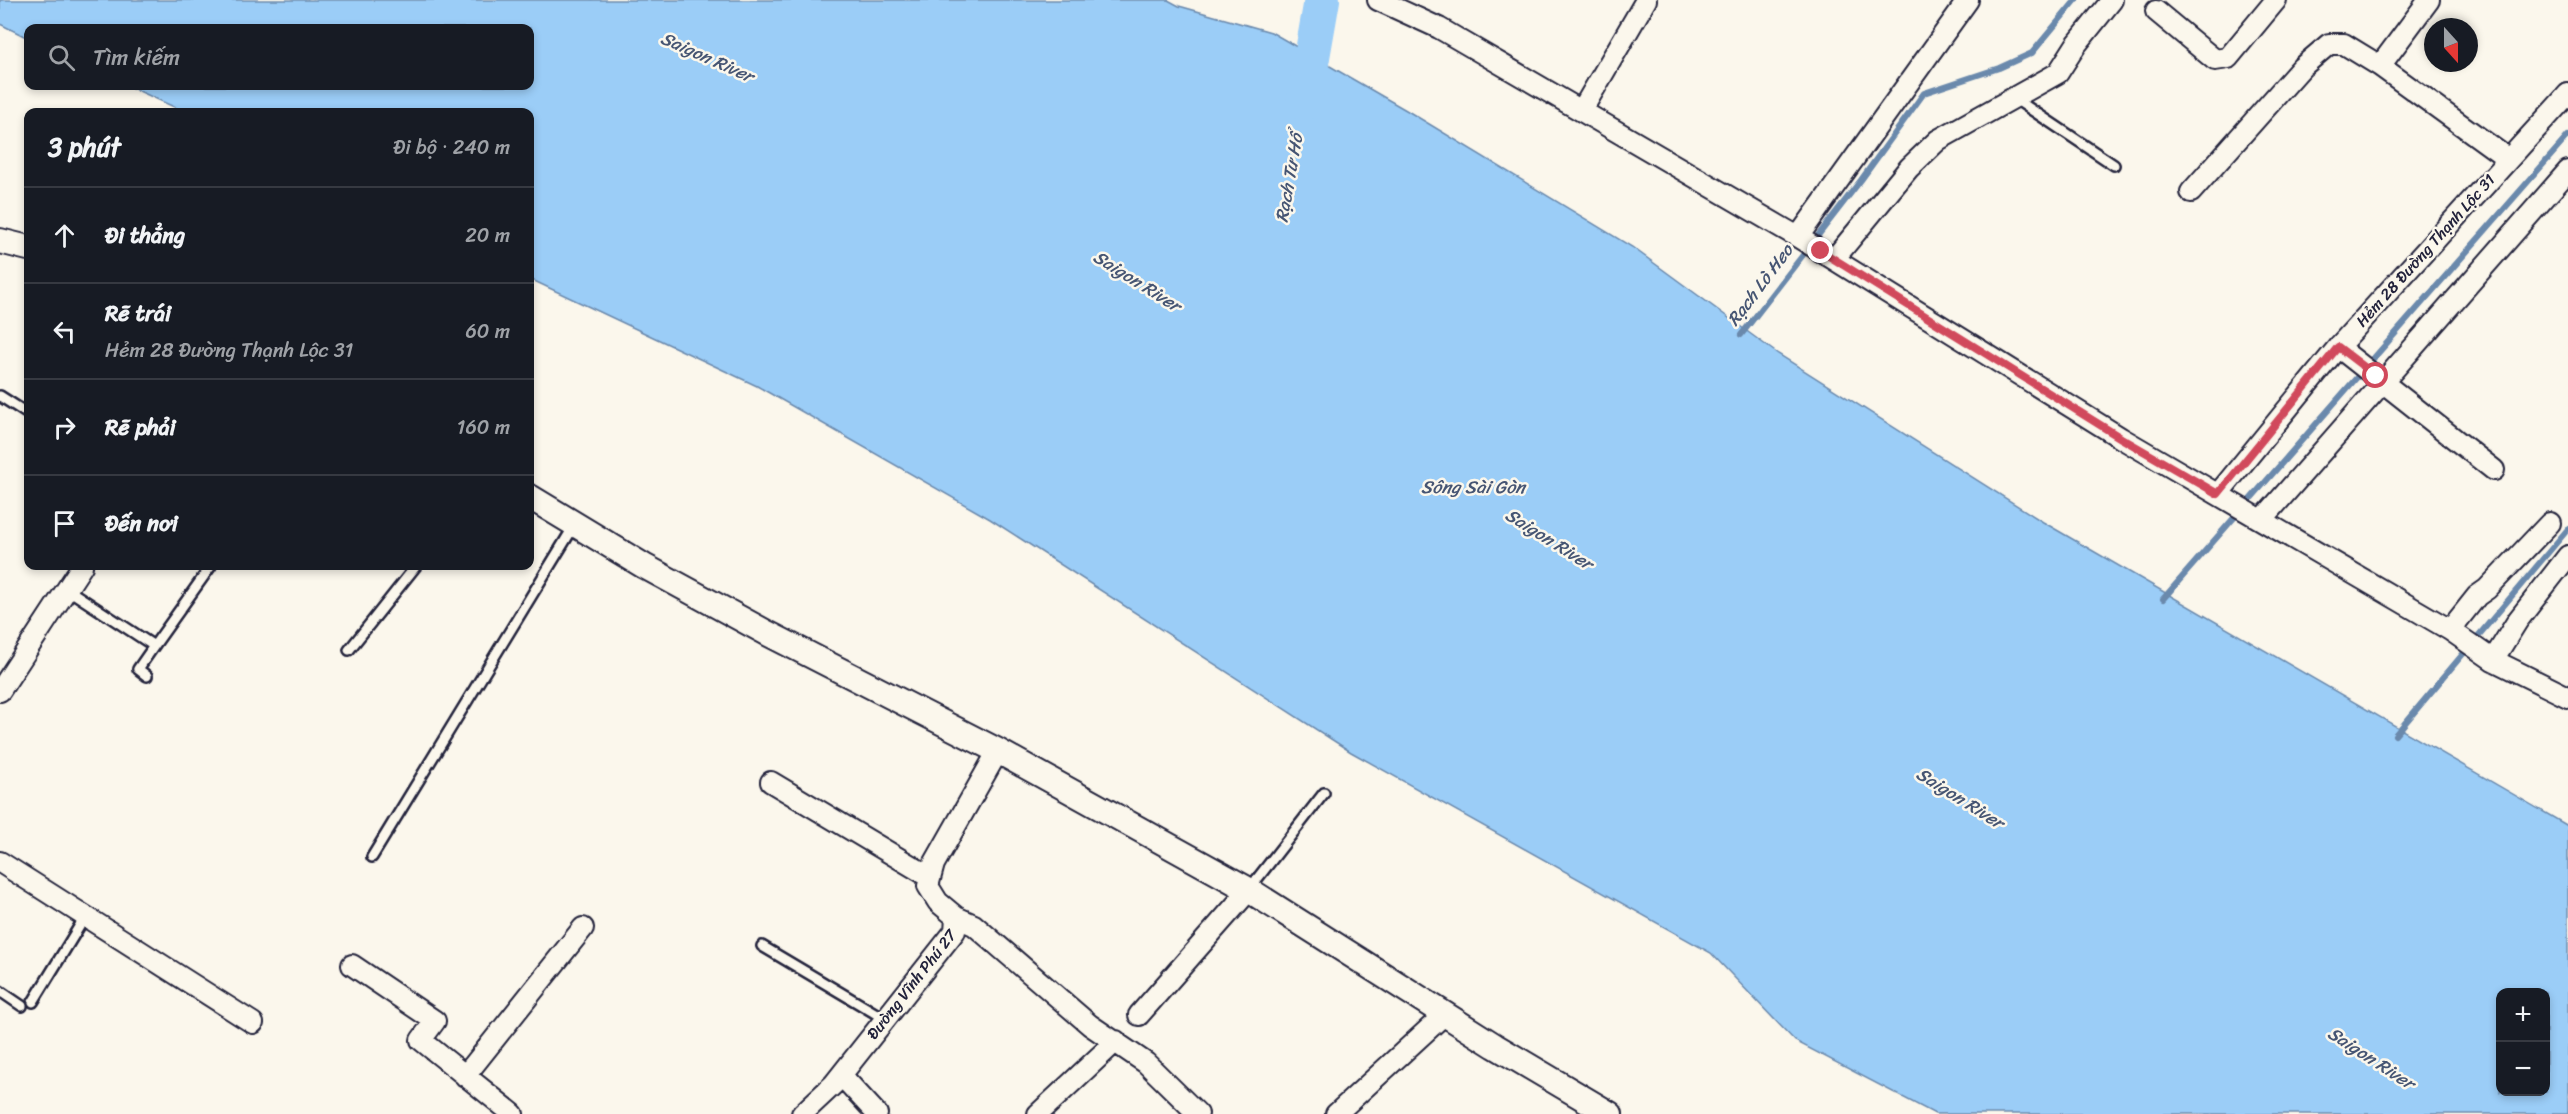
<!DOCTYPE html>
<html lang="vi">
<meta charset="utf-8">
<style>
:root{--surface:#171b24;--page:#20242c;--text:#f1f3f6;--muted:#9ea1a6;--line:#363941}
body{margin:0;font-family:Sriracha,sans-serif;background:var(--page);color:var(--text)}
.controls{position:absolute;right:18px;bottom:18px;display:grid;overflow:hidden;border-radius:12px;box-shadow:0 3px 9px #0003}
.controls button{width:54px;height:54px;display:grid;place-items:center;padding:0;border:0;border-bottom:2px solid var(--line);background:var(--surface);color:var(--text);font:30px sans-serif}
.compass{position:absolute;left:2424px;top:18px;width:54px;height:54px;border-radius:50%;background:var(--surface);box-shadow:0 3px 9px #0003;rotate:159deg}
.stop{position:absolute;width:18px;height:18px;margin:-14px;border:4px solid #d1495b;border-radius:50%;background:#fff}
.stop.end{background:#d1495b;border-color:#fff;box-shadow:0 2px 6px #0008}
.list{margin:0;padding:0;list-style:none}
h2{display:flex;justify-content:space-between;align-items:center;height:78px;margin:0;padding:0 24px;font-size:26px}
h2 small{font-size:20px;font-weight:400;color:var(--muted)}
.list li{display:grid;grid-template-columns:39px 1fr auto;gap:18px;align-items:center;box-sizing:border-box;height:96px;padding:0 24px;border-top:2px solid var(--line)}
.list b{display:block;font-size:22px;white-space:nowrap}
.list p{margin:0;font-size:20px;white-space:nowrap;color:var(--muted)}
.list em{font-size:20px;font-style:normal;color:var(--muted)}
.icon{flex:none;width:33px;height:33px;fill:none;stroke:currentColor;stroke-width:2;stroke-linecap:round;stroke-linejoin:round}
.map{position:relative;flex:none;width:2568px;height:1114px;overflow:hidden}
.search{position:absolute;background:var(--surface);box-shadow:0 3px 9px #0003;left:24px;top:24px;width:510px;height:66px;display:flex;align-items:center;gap:15px;box-sizing:border-box;padding:0 21px;border-radius:12px;color:var(--muted);font-size:22px}
.panel{position:absolute;background:var(--surface);box-shadow:0 3px 9px #0003;left:24px;top:108px;width:510px;height:462px;border-radius:12px}
.map>svg:first-child{display:block}
</style>
<div class="map">
<svg width="2568" height="1114" viewBox="0 0 2568 1114">
<rect width="100%" height="100%" fill="#fbf7ec"/>
<filter id="ink" filterUnits="userSpaceOnUse"><feTurbulence type="fractalNoise" baseFrequency=".0167" numOctaves="2"/><feDisplacementMap in="SourceGraphic" scale="12" xChannelSelector="R" yChannelSelector="G"/><feConvolveMatrix kernelMatrix="1 2 1 2 8 2 1 2 1" color-interpolation-filters="sRGB"/></filter>
<g filter="url(#ink)">
<!-- water -->
<path fill="#9bcdf7" stroke="#6b89ac" stroke-width="1.5" fill-rule="evenodd" d="M0,0H1168L1179,6L1271,32L1406,110L1632,247L1778,354L2043,522L2568,826V1114H1935L1795,1041L1711,953L1351,752L990,519L757,386L530,279V112H185L128,86H530V28H28V38L0,24ZM2500,992H2546V1092H2500Z"/>
<g fill="none" stroke-linecap="round" stroke-linejoin="round">
<!-- stream -->
<path stroke="#6b89ac" stroke-width="6" d="M1741,335L1861,180L1924,93L1999,68L2032,53L2076,0
M2163,599L2568,136
M2395,735L2568,529"/>
<!-- river -->
<path stroke="#9bcdf7" stroke-width="36" d="M1304,103L1322,0"/>
<defs>
<path id="service" d="M2014,98L2114,165
M0,396L28,414
M67,589L154,646L211,566
M349,650L416,566
M147,676L138,669L154,646
M372,857L574,526
M1250,888L1324,793
M762,946L885,1019
M0,991L22,1006
M33,1002L85,917"/>
<path id="minor" d="M1378,0L1439,28L1798,237L2121,438L2450,630L2493,660L2568,697
M2156,11L2215,60L2228,58L2276,0
M2380,66L2429,0
M1582,110L1646,0
M2191,192L2302,67L2329,44H2344L2380,66L2507,158
M1798,237L1968,0
M1834,259L1909,168L1938,140L2058,73L2076,45L2112,0
M2338,347L2494,470
M2218,494L2338,347L2568,94
M2262,520L2568,171
M2450,630L2477,596L2487,589L2550,523
M2493,660L2518,620L2568,556
M0,691L82,566
M771,782L930,877
M0,862L253,1023
M956,917L974,925L1090,1025L1146,1063L1198,1114
M352,965L435,1021L421,1040L513,1114
M1139,1015L1249,890
M841,1075L877,1114
M465,1076L583,928
M802,1114L834,1084L955,931L956,917L938,902L928,886L934,864L998,751
M1038,1114L1116,1041
M1336,1114L1446,1013"/>
<path id="tertiary" d="M0,241L28,248
M530,497L644,566L767,633L998,751L1249,890L1495,1046L1610,1114"/>
</defs>
<!-- service casing -->
<use href="#service" stroke="#22223b" stroke-width="14"/>
<!-- minor casing -->
<use href="#minor" stroke="#22223b" stroke-width="24"/>
<!-- tertiary casing -->
<use href="#tertiary" stroke="#22223b" stroke-width="28"/>
<!-- service -->
<use href="#service" stroke="#fbf7ec" stroke-width="9"/>
<!-- minor -->
<use href="#minor" stroke="#fbf7ec" stroke-width="20"/>
<!-- tertiary -->
<use href="#tertiary" stroke="#fbf7ec" stroke-width="24"/>
</g>
</g>
<g fill="none" stroke-linecap="round" stroke-linejoin="round" filter="url(#ink)">
<!-- route -->
<path stroke="#d1495b" stroke-width="8" d="M1821,251L2121,438L2218,494L2338,347L2376,376"/>
</g>
<g text-anchor="middle" stroke-width="5" stroke-linejoin="round" paint-order="stroke">
<!-- street labels -->
<g font-size="16" fill="#22223b" stroke="#fbf7ec">
<text transform="translate(2425 250) rotate(-48)" y="6">Hẻm 28 Đường Thạnh Lộc 31</text>
<text transform="translate(911 984) rotate(-52)" y="6">Đường Vĩnh Phú 27</text>
</g>
<!-- water labels -->
<g font-size="18" font-style="italic" fill="#465573" stroke="#fbf7ec">
<text transform="translate(707 57) rotate(24)" y="6">Saigon River</text>
<text transform="translate(1289 178) rotate(-80)" y="6">Rạch Tư Hổ</text>
<text transform="translate(1137 281) rotate(32)" y="6">Saigon River</text>
<text transform="translate(1760 285) rotate(-53)" y="6">Rạch Lò Heo</text>
<text x="1473" y="493">Sông Sài Gòn</text>
<text transform="translate(1549 539) rotate(32)" y="6">Saigon River</text>
<text transform="translate(1960 798) rotate(32)" y="6">Saigon River</text>
<text transform="translate(2371 1058) rotate(33)" y="6">Saigon River</text>
</g>
</g>
</svg>
<div class="controls">
<button>+</button>
<button>−</button>
</div>
<svg class="compass" viewBox="-18 -18 36 36"><path d="M0-13l5 13h-10z" fill="#e53935"/><path d="M0 13l5-13h-10z" fill="#9ea1a6"/></svg>
<div class="stop" style="left:2376px;top:376px"></div>
<div class="stop end" style="left:1821px;top:251px"></div>
<div class="search"><svg class="icon" aria-label="search" viewBox="0 0 24 24"><circle cx="10" cy="10" r="6"/><path d="M15 15l6 6"/></svg>Tìm kiếm</div>
<section class="panel">
<h2>3 phút<small>Đi bộ · 240 m</small></h2>
<ul class="list">
<li><svg class="icon" aria-label="ahead" viewBox="0 0 24 24"><path d="M12 20V5M6 11l6-6 6 6"/></svg><div><b>Đi thẳng</b></div><em>20 m</em></li>
<li><svg class="icon" aria-label="left" viewBox="0 0 24 24"><path d="M17 20v-9H6M10 6l-5 5 5 5"/></svg><div><b>Rẽ trái</b><p>Hẻm 28 Đường Thạnh Lộc 31</p></div><em>60 m</em></li>
<li><svg class="icon" aria-label="right" viewBox="0 0 24 24"><path d="M7 20v-9h11M14 6l5 5-5 5"/></svg><div><b>Rẽ phải</b></div><em>160 m</em></li>
<li><svg class="icon" aria-label="arrive" viewBox="0 0 24 24"><path d="M6 21V4h12l-3 4 3 4H6"/></svg><div><b>Đến nơi</b></div></li>
</ul>
</section>
</div>
